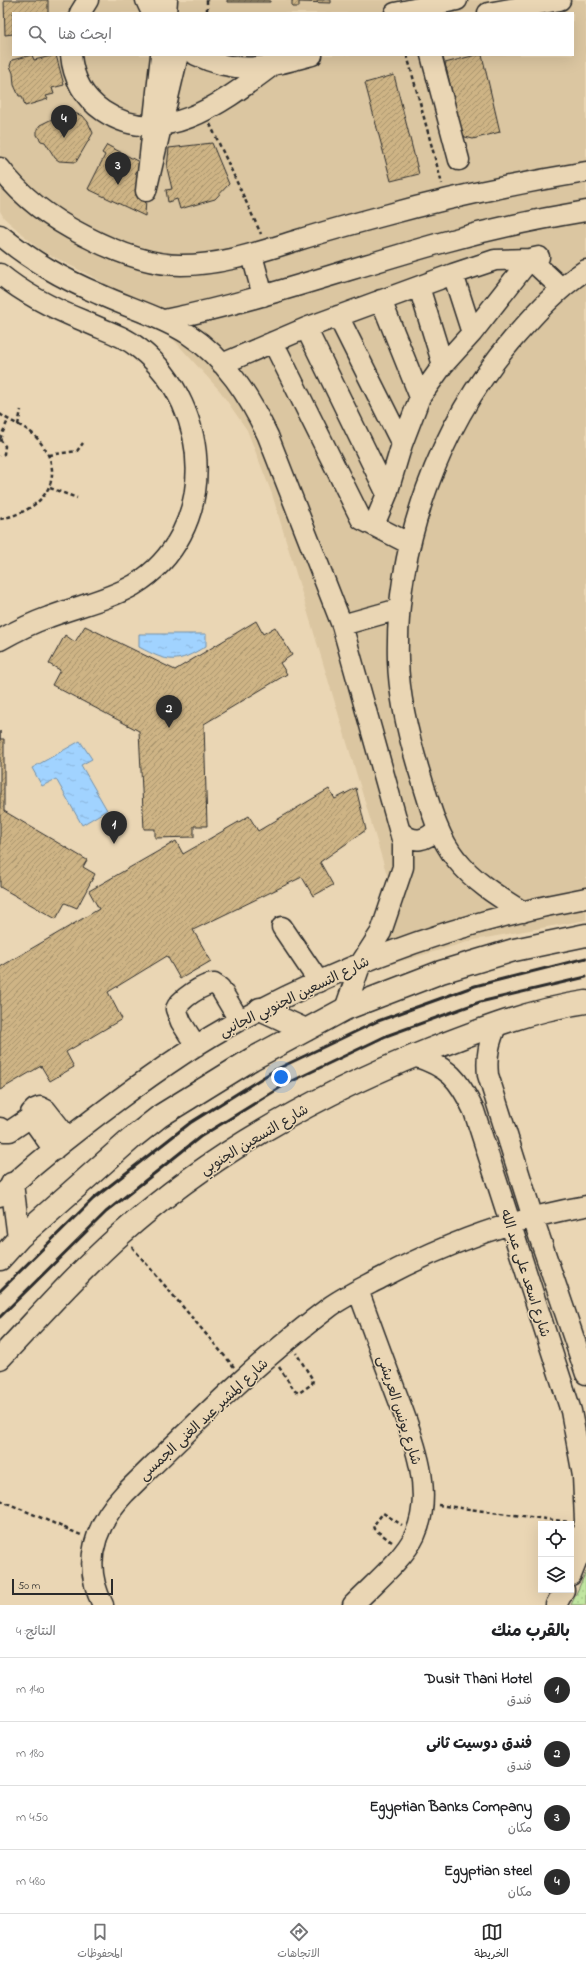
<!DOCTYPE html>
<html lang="ar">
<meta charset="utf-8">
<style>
:root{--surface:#fff;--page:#f6f6f6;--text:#202124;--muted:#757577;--line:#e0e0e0;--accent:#2b2b2b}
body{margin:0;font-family:"Indie Flower","Playpen Sans Arabic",sans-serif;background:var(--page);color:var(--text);direction:rtl}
.controls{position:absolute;right:12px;bottom:12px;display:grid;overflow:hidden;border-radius:0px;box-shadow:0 4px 16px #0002}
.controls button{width:36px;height:36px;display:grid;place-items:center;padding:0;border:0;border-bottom:1px solid var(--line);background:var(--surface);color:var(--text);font:20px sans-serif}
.scale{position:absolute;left:12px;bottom:10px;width:101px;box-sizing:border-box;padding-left:4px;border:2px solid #2b2b2b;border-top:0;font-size:11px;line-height:14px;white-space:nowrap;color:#2b2b2b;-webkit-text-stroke:3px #ead6b4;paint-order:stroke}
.you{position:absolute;left:281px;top:1077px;width:14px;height:14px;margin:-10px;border:3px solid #fff;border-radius:50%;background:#1a73e8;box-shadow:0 0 0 6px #1a73e833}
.badge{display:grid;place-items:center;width:26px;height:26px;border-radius:50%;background:var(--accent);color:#fff;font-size:13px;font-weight:700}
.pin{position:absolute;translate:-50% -33px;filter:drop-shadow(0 1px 2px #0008)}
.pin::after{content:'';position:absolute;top:21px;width:14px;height:12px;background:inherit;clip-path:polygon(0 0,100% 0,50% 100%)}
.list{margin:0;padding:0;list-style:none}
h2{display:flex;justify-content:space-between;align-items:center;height:52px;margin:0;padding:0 16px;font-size:17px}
h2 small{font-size:13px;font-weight:400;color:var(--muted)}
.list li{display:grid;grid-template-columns:26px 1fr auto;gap:12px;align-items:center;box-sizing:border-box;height:64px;padding:0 16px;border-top:1px solid var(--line)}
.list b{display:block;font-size:15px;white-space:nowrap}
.list p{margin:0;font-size:13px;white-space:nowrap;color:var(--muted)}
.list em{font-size:13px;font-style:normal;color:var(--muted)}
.icon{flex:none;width:22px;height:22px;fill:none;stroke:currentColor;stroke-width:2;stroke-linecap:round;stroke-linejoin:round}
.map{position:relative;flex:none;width:586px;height:1605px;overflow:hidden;direction:ltr}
.search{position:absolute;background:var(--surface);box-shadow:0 4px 16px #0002;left:12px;right:12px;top:12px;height:44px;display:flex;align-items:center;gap:10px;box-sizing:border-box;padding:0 14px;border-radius:0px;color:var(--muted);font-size:15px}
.sheet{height:308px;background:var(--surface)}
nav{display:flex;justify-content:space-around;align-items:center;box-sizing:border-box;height:56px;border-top:1px solid var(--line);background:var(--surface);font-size:11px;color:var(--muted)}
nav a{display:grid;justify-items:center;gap:2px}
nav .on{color:var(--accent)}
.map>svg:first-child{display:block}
</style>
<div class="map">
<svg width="586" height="1605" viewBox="0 0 586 1605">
<defs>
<pattern id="grass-dots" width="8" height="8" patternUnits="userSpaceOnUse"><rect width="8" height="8" fill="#c3e8a2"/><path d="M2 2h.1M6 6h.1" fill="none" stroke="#a8c78c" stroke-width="1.8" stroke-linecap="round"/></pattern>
<pattern id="water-ripples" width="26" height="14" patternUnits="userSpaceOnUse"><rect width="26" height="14" fill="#a1d3ff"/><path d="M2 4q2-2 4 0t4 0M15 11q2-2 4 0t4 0" fill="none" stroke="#8bb5db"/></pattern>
<pattern id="building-hatch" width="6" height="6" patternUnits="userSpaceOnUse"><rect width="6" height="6" fill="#ceb485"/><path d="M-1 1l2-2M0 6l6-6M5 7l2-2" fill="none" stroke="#a7936d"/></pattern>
</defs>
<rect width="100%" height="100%" fill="#ead6b4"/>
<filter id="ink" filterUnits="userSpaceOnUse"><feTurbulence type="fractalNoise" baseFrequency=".025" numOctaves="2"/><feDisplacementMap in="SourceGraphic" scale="8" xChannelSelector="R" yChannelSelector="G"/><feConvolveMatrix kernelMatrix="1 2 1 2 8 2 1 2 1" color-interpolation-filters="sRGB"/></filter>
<g filter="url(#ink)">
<!-- built -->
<path fill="#dbc6a1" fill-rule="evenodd" d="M0,0H586V920L474,940L378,968L388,944L392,924V900L387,875L272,494L247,430L220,391L153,317L97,279L40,250L4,218L0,211ZM13,13H573V55H13Z"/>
<!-- grass -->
<path fill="url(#grass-dots)" stroke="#778a66" d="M586,1572V1605H571Z"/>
<!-- water -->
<path fill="url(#water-ripples)" stroke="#7290aa" d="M139,634H206V646C177,664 169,663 139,647Z
M80,741L92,759L81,765L107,810L82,825L56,779L42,786L32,768Z"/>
<!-- building -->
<path fill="url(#building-hatch)" stroke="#2b2b2b" d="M4,0H48V13H13V34L5,35Z
M227,0H270V2H227Z
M292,0H331V3L299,2V7H292Z
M32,55L34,60L56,55L64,85L52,88L54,94L46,96L48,99L25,106L22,96H19L14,85L13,73L10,66L12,60Z
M476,55H482L500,132L473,139L465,137L461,132L445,63Z
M394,75L419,174L391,181L365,83Z
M64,113H74L83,116L88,122L93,133L76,162L59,161L55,158L45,142L41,141L37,135V129L40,125Z
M212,143L229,184L215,199L180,209L177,199L168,202L166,190L172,189L167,168L169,148Z
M107,145L141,163L135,174L147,180L145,216L88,189L105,155L102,153Z
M256,621L263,634L275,627L292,655L280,663L287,674L204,724L207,826H194V837L155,838V829H144L139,731L52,685L60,670L49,664L65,635L75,642L85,626L175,670Z
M0,731V739H4V811L87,860L83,867L95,874L77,908L65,903L56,919L0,887Z
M356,788L366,830L320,862L333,885L313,896L302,877L193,930L211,961L180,979L167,956L108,992L122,1019L66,1052L74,1067L50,1081L41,1066L0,1090V967L99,909L89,891L176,841L183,854L249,816L258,831L329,789L335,799Z"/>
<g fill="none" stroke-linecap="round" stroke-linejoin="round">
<defs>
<path id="minor" d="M146,0L152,13
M80,13L88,0
M166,13L167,0
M395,13L457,0
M488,13L560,0
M71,55C73,78 84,98 103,111C162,151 226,100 273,65
M161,55L146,191L178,55
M196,55C239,76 268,67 312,55
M431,55L459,160
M0,168C22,198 53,220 85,236C114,251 148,265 181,265C222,265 259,252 298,240C327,231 356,223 386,215C451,197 519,183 586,172
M0,235C32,261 61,278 99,294C129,308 160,316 188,334C225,358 249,396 268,436L342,625L403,843V867L381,932L361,963L345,1009
M252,255L263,296
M0,274C24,294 54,309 84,321C103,330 123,335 140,349C214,408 219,533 134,585C108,600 77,606 49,617C32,623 16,631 0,640
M453,274L472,333
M419,287L443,365
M381,300L420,397
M338,316L402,444
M164,320C259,301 350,268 444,242C491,229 538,219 586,211
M306,328L387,494
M273,342L361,519L410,544
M222,364L306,328L453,274L495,260L530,259L561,288
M374,525L387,494L402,444L420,397L443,365L472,333L530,259L539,257
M342,625L399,609
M401,832C414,844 426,841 438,828
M523,912C499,897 474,882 456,859C437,836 430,805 421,777C409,739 399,700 398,660C395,544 439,426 513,339C535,314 558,288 586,270
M282,927L319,982
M497,1024C489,1042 486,1056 488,1075L533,1218L586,1374
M196,1046L181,1022L176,1009C179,1000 204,983 214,984L220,988L239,1020
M414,1056C449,1067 459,1079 474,1111L571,1411L583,1476L585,1520
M0,1128L4,1131H10L31,1117
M54,1150L32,1119L31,1113L35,1109L40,1107L46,1110L68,1138
M0,1196C36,1162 75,1132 114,1103C154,1073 196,1043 240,1020C348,962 465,920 586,898
M586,1518L582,1534L586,1553
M571,1575L583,1545
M103,1605C81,1563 95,1525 125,1493C191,1428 256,1362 331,1306C347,1295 364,1287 381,1278C445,1244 515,1218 586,1206
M353,1605C372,1585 404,1559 415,1535C437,1487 408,1426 392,1382C380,1351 369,1320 358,1290
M556,1605L564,1590"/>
<path id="major" d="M260,1009L306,1030
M12,1184L19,1238
M0,1259L19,1238L131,1139L160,1116L252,1059L345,1009L441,972L514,950L586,935
M0,1358C39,1317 77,1273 120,1235C210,1154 317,1095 429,1050C480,1030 531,1010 586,1002"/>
</defs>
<!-- minor casing -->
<use href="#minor" stroke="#2b2b2b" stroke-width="23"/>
<!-- major casing -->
<use href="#major" stroke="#2b2b2b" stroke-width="25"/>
<!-- path -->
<path stroke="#2b2b2b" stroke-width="2.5" stroke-dasharray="4 3" stroke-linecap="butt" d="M207,0V13
M407,55L442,184
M210,124L261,234
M0,414C10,422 25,426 34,435C71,473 47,510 0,519
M18,425L21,410
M0,439L5,446L4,454L0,456
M0,439L8,420
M49,455L77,451L83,443
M50,488L77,498
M132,1247L234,1367
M279,1367L295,1391L299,1393L312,1384L313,1380L296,1353
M0,1500L81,1535
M438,1505L569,1522
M392,1542L374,1529L373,1526L383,1513L402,1525"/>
<!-- minor -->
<use href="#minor" stroke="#ead6b4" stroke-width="20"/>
<!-- major -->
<use href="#major" stroke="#ead6b4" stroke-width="22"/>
<!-- rail -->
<path stroke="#2b2b2b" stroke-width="3" d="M0,1291L93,1199L190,1123L275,1070L378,1021L475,986L586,958
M0,1317L106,1212L200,1137L286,1084L386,1036L480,1002L586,977"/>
</g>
</g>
<g text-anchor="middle" stroke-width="3" stroke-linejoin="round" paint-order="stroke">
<!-- street labels -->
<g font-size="14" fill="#2b2b2b" stroke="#ead6b4">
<text transform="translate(294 996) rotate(-26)" y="5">شارع التسعين الجنوبي الجانبى</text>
<text transform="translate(254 1139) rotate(-31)" y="5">شارع التسعين الجنوبي</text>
<text transform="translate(526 1273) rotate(72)" y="5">شارع اسعد على عبد الله</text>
<text transform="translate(400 1410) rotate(72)" y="5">شارع يونس العريشى</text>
<text transform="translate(203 1419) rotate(-43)" y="5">شارع المشير عبد الغنى الجمسى</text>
</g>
</g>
</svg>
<div class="controls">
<button><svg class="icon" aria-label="locate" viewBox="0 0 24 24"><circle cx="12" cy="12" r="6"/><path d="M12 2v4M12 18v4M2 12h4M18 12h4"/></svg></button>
<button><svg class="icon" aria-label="layers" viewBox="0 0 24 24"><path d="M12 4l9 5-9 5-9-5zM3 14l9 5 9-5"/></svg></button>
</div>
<div class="scale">50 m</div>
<div class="you"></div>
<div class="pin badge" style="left:114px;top:844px">1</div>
<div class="pin badge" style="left:169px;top:728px">2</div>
<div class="pin badge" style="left:118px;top:185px">3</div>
<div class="pin badge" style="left:64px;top:138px">4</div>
<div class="search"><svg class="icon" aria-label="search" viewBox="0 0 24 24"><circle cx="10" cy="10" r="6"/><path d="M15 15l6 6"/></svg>ابحث هنا</div>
</div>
<section class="sheet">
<h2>بالقرب منك<small>النتائج: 4</small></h2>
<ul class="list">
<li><span class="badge">1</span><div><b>Dusit Thani Hotel</b><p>فندق</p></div><em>140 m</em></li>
<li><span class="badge">2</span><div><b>فندق دوسيت ثانى</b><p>فندق</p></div><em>180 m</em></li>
<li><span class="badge">3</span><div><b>Egyptian Banks Company</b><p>مكان</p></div><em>450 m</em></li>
<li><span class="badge">4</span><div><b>Egyptian steel</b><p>مكان</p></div><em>480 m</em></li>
</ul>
</section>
<nav>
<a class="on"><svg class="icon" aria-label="map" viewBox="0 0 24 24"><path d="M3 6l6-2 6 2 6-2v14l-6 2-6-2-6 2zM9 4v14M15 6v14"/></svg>الخريطة</a>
<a><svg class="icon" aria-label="directions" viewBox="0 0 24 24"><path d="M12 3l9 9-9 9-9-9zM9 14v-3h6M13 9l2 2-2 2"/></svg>الاتجاهات</a>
<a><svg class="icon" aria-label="saved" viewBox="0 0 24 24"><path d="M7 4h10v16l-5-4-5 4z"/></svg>المحفوظات</a>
</nav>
